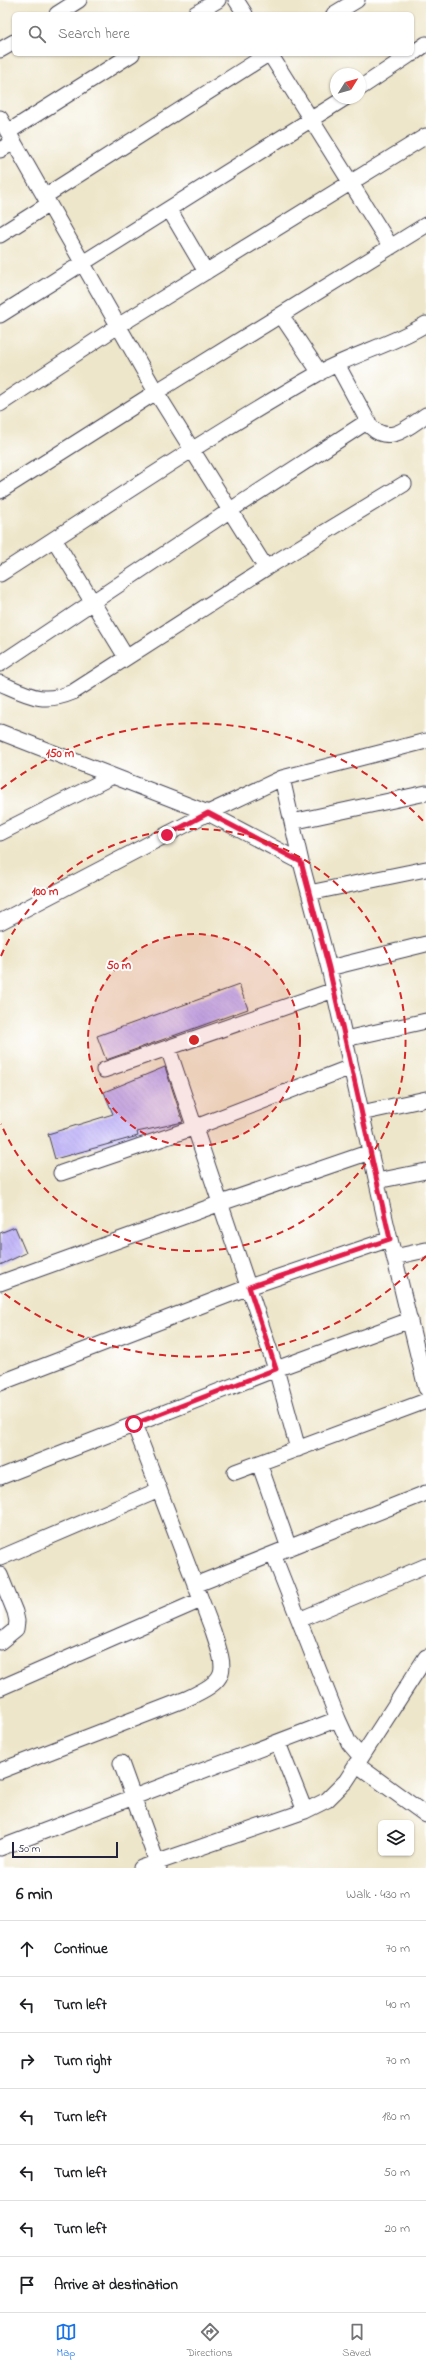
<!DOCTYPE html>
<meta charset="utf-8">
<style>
:root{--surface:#fff;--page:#f2f2f2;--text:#202124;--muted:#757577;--line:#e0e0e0;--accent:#1a73e8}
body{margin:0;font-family:"Indie Flower",sans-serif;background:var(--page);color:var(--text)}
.controls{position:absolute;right:12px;bottom:12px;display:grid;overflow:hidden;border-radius:6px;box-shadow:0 1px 3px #0004}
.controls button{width:36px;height:36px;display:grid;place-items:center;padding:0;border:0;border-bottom:1px solid var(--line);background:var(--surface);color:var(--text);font:20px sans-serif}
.compass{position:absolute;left:330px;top:68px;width:36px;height:36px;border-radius:50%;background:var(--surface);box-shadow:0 1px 3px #0004;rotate:53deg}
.scale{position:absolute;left:12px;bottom:10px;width:106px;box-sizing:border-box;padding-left:4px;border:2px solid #22223b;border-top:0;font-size:11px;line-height:14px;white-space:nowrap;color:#22223b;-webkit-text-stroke:3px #fff;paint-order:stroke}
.stop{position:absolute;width:12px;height:12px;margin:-9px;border:3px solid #e11d48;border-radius:50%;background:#fff}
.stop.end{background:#e11d48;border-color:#fff;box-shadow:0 1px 4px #0008}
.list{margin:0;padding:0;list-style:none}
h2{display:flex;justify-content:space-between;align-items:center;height:52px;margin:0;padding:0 16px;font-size:17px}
h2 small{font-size:13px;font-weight:400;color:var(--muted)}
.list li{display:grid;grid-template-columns:26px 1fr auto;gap:12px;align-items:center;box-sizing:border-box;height:56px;padding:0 16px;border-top:1px solid var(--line)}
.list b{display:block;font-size:15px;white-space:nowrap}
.list em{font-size:13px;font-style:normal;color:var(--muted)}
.icon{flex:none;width:22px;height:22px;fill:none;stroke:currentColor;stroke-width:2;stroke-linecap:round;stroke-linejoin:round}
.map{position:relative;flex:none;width:426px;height:1868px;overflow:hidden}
.search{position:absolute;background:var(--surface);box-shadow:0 1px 3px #0004;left:12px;right:12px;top:12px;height:44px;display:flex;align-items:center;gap:10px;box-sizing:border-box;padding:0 14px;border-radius:6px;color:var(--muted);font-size:15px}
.sheet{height:444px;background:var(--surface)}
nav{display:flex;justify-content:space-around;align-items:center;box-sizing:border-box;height:56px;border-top:1px solid var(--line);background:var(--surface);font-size:11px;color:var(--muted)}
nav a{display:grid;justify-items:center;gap:2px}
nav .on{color:var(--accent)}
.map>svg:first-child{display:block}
</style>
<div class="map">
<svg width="426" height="1868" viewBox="0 0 426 1868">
<defs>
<pattern id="building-back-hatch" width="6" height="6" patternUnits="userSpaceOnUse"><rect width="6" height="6" fill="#bcaff8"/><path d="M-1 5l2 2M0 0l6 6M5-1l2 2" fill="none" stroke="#a196d6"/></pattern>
</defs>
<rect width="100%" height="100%" fill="#fff"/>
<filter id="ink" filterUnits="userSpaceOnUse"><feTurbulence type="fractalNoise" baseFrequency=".025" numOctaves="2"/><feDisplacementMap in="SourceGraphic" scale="8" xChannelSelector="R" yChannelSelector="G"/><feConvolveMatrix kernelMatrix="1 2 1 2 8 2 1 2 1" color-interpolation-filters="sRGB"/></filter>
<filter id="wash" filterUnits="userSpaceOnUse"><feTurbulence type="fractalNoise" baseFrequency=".012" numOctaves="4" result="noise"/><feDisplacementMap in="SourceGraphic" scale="16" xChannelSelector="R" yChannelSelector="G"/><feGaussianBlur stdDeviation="0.9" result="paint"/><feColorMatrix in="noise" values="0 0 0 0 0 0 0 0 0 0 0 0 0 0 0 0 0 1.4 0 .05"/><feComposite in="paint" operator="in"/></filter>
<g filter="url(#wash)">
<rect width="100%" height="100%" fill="#eee6ca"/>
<g id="blocks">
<!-- building -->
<path fill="url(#building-back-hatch)" d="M239,985L248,1009L106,1060L97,1036Z
M165,1067L183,1122L137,1132L138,1136L55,1159L48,1134L113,1114L104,1092Z
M15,1227L26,1253L0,1265V1233Z"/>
</g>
</g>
<g filter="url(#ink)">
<use href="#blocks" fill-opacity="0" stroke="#413f50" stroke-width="1"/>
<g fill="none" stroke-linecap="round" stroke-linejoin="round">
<defs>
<path id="street" d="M236,0L245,14
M57,14L79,0
M195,14L218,0
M334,14L357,0
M0,50L14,42
M270,54L391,247
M412,54L426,44
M360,88L411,54
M0,118L156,392L426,225
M8,132L132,54
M0,150L14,142
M45,196L268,54
M169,209L206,272
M0,235L49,204
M0,315L345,98
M281,315L320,373
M337,364L371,427C390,445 408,427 426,415
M0,404L118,326L426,136
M0,491L156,392L266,568
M54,539L126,657
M0,574C106,506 210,435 319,373C353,354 392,345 426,324
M0,664L229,511L368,421
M0,683C28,695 42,705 73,692L266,568L404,484
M0,732L208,813L301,862
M426,741L282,778L301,862L329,968L386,1223L426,1388
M292,822L426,793
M0,833L113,776
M309,893L426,869
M0,922L208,813L282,778
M329,968L426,944
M345,1039L426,1021
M168,1048L276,1369L298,1449
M104,1070L334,990
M361,1113L426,1099
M61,1173L196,1127L351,1067
M377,1181L426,1171
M394,1257L426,1250
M0,1283L221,1203L370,1152
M0,1383L249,1287L390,1239
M259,1463L289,1548
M235,1472L426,1401
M0,1477L276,1369L410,1320
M273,1554L338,1719L349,1743L361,1757
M0,1558L159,1490
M0,1575L15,1612L17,1621L16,1629L0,1642
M195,1585L426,1493
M299,1620L426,1566
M0,1688L201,1600
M278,1743L305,1811
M121,1763L159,1868
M356,1764L426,1815
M0,1771L186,1699C229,1679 227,1673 213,1631L134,1424
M0,1848L338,1719
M141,1868L305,1811L327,1800L346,1781L426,1657"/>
</defs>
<!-- street casing -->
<use href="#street" stroke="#413f50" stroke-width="17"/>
<!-- street -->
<use href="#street" stroke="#fff" stroke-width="15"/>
</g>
</g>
<g fill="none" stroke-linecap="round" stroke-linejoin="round" filter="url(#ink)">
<!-- route -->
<path stroke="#e11d48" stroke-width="5" d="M134,1424L276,1369L249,1287L390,1239L329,968L301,862L208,813L167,835"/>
</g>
<!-- distance rings -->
<circle cx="194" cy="1040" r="106" fill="#d62828" fill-opacity=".12"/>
<g fill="none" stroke="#d62828" stroke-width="2" stroke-dasharray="7 5">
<circle cx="194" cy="1040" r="106"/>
<path d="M1 956A211 211 0 1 1 1 1124"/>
<path d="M426 1256A317 317 0 0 1 1 1291M1 789A317 317 0 0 1 426 824"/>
</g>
<circle cx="194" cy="1040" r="6" fill="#d62828" stroke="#fff" stroke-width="2"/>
<g font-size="12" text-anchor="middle" font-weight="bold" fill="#d62828" stroke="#fff" stroke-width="4" stroke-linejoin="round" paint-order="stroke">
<text x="60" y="757">150 m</text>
<text x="45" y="895">100 m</text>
<text x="119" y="969">50 m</text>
</g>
</svg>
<div class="controls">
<button><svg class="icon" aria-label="layers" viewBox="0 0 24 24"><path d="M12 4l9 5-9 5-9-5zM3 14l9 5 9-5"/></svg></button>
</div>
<svg class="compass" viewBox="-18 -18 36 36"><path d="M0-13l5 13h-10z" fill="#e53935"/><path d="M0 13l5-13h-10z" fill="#757577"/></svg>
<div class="scale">50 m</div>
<div class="stop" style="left:134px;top:1424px"></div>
<div class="stop end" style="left:167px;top:835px"></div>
<div class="search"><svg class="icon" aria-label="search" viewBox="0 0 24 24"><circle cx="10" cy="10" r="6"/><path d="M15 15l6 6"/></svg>Search here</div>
</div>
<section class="sheet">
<h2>6 min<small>Walk · 430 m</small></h2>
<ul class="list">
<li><svg class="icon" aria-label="ahead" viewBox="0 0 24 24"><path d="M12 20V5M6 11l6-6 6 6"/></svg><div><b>Continue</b></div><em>70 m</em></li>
<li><svg class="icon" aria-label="left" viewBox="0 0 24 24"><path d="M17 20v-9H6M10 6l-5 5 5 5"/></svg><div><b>Turn left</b></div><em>40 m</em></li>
<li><svg class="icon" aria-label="right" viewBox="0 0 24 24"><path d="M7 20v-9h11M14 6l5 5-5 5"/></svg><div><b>Turn right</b></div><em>70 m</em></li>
<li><svg class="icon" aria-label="left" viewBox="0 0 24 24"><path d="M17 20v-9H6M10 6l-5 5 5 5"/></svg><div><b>Turn left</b></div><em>180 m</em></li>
<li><svg class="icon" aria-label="left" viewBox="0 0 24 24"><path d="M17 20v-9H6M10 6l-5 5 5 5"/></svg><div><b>Turn left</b></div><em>50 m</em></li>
<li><svg class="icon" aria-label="left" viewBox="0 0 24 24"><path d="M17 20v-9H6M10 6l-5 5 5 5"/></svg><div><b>Turn left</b></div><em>20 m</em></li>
<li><svg class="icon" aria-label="arrive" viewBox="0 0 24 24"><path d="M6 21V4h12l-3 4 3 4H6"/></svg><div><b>Arrive at destination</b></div></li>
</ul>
</section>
<nav>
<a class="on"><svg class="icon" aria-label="map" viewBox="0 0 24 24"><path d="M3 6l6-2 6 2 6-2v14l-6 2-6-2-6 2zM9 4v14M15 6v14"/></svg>Map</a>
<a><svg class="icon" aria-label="directions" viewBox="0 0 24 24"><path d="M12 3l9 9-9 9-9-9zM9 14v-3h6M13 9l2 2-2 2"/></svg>Directions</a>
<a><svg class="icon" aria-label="saved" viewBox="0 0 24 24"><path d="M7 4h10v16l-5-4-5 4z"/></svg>Saved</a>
</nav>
